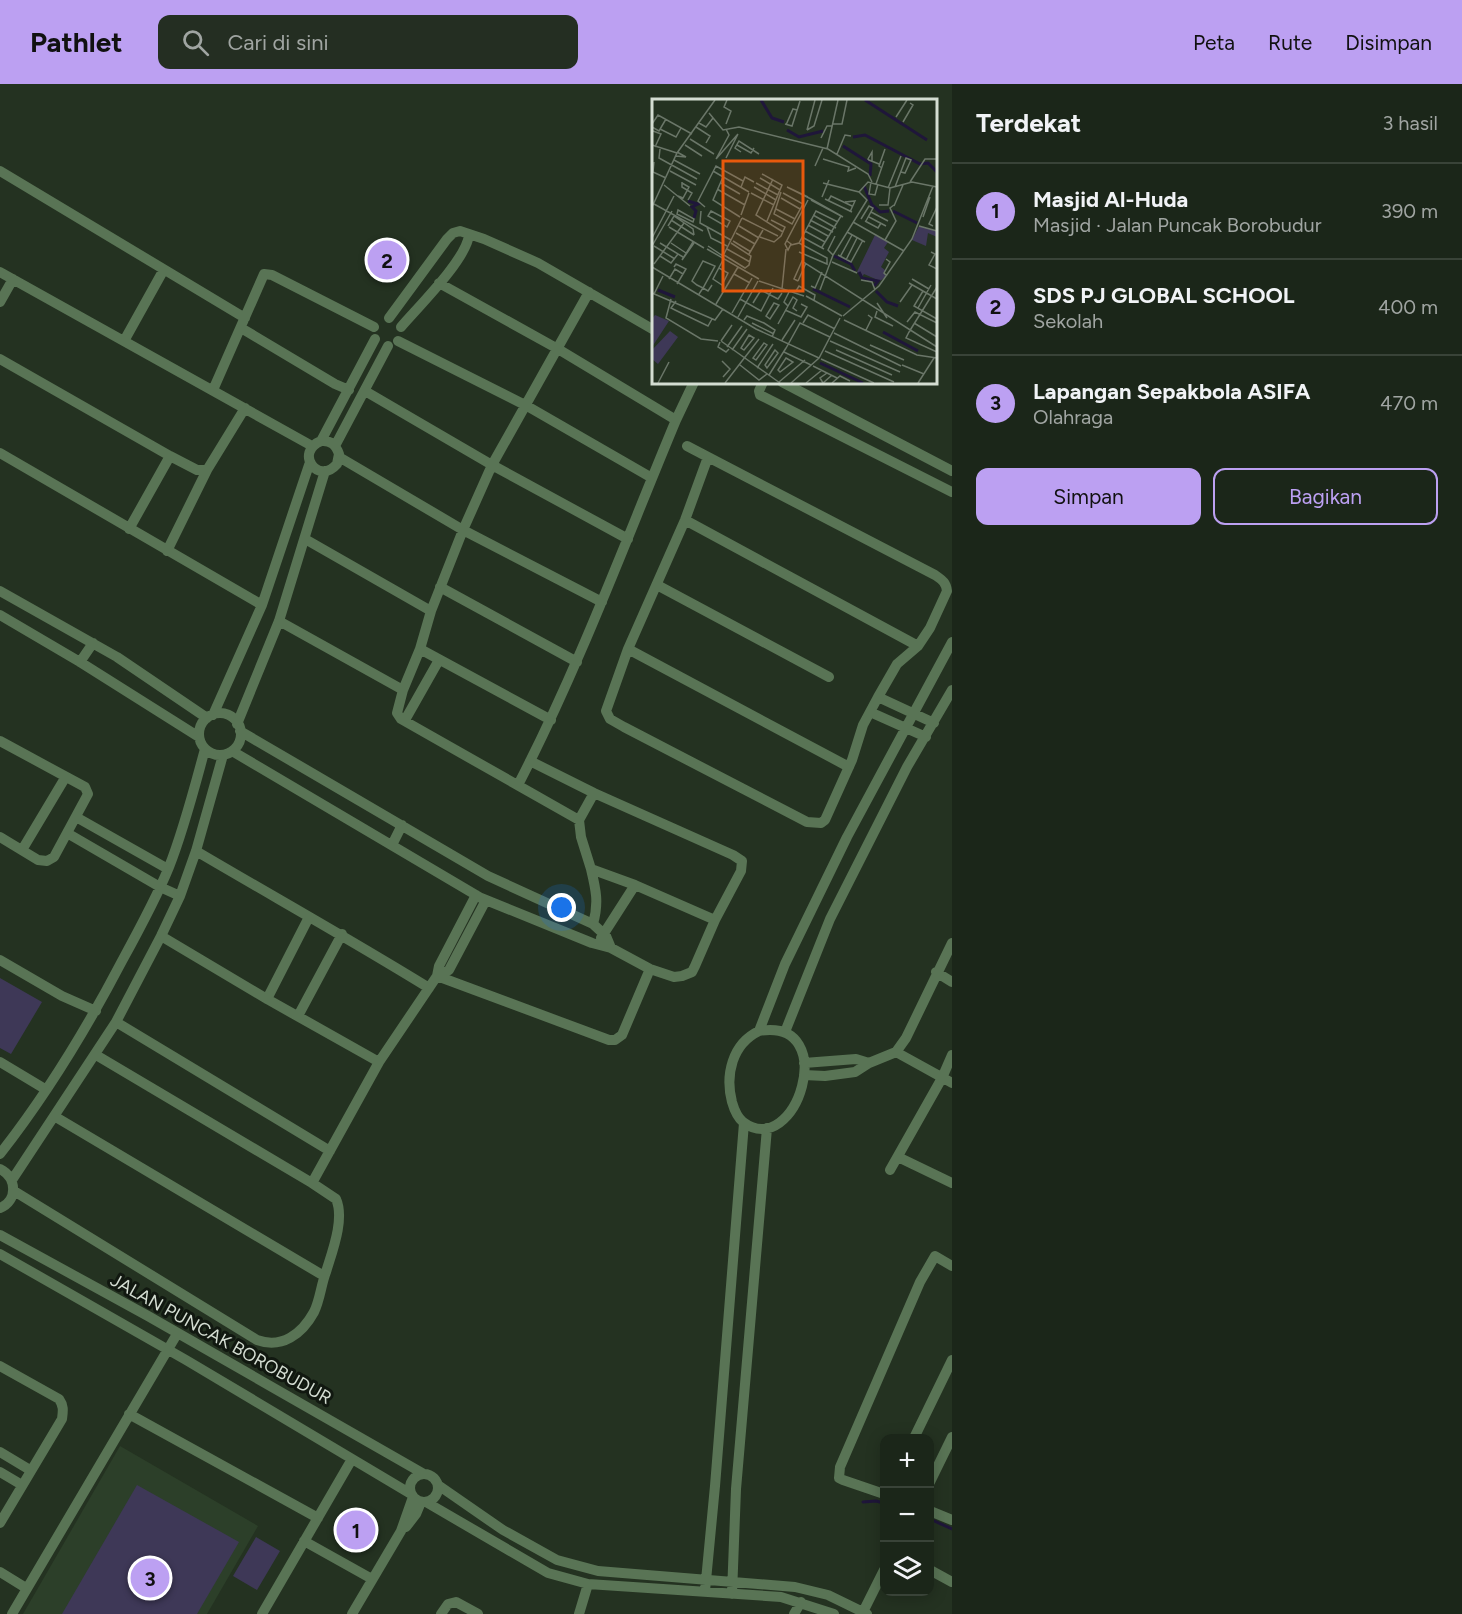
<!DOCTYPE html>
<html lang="id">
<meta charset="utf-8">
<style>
:root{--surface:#1b2619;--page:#242e22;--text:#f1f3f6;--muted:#a0a5a2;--line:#394338;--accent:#bca0f2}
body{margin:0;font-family:Figtree,sans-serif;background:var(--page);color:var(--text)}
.controls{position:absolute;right:18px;bottom:18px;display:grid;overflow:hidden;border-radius:12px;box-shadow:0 3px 15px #0003}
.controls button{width:54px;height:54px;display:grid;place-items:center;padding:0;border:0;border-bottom:2px solid var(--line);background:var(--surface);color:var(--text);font:30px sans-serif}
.you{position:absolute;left:562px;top:824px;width:21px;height:21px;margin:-15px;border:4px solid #fff;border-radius:50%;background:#1a73e8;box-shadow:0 0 0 9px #1a73e833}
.badge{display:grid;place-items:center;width:39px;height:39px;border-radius:50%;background:var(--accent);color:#111;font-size:20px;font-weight:700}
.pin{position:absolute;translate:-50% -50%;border:3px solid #fff;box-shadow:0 2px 6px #0006}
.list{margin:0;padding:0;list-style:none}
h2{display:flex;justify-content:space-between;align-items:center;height:78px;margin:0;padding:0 24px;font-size:26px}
h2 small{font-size:20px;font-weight:400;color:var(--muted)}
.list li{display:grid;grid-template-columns:39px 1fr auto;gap:18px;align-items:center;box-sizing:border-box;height:96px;padding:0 24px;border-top:2px solid var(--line)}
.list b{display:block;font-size:22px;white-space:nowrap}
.list p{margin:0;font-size:20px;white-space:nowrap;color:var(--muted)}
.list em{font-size:20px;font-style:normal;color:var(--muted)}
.actions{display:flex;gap:12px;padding:18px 24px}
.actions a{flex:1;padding:14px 0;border:2px solid var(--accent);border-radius:12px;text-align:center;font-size:21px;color:var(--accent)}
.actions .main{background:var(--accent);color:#111}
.icon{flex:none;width:33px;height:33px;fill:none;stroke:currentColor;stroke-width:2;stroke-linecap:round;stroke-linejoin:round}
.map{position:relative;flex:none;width:952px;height:1530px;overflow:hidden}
header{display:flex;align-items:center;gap:36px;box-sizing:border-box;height:84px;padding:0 30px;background:var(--accent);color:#111}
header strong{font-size:28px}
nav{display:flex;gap:33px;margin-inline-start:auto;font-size:21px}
.search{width:420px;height:54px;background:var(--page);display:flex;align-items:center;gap:15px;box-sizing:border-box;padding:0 21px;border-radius:12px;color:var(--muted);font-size:22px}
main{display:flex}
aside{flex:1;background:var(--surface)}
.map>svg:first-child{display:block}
</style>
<header>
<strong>Pathlet</strong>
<div class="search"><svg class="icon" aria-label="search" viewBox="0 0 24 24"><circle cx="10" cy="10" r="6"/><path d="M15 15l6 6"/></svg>Cari di sini</div>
<nav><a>Peta</a><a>Rute</a><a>Disimpan</a></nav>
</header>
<main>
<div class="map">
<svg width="952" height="1530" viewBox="0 0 952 1530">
<rect width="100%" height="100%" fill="#243221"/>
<!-- built -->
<path fill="#2c3f29" d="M120,1362L258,1442L207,1530H23Z"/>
<!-- green -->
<path fill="#3e3857" d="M0,894L42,918L11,970L0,964Z
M137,1401L239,1458L197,1530H62Z
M256,1453L280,1467L257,1506L233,1492Z"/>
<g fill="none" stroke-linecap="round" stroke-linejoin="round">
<!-- stream -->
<path stroke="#1f163a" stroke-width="3" d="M863,1418L876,1417L884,1419
M930,1435L952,1445"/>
<!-- minor -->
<path stroke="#597455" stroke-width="10" d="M0,87L245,234
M0,188L312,362
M439,199L558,265L676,336
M0,218L13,195
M389,234L447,155L453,149L460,147L484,155L538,179L654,246
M401,243C418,223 466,176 469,151
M241,244L335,300L349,306
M124,257L163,187
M398,257L527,322L652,394
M0,275L170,372L197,386H207
M763,298L759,307L760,311L952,408
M782,298L952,387
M213,306L264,190L272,191L374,243
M365,307L492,381L628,455
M321,357C331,356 336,361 339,370L337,380C318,402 294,368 321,357L375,255
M335,362L388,262
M687,362L708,373L685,436L628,565L606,627L610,635L624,643L807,738L821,739L825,736L852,676L863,641L878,613L897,580L918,562L930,544L947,507C946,498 942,496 935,491L708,373
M0,369L262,521
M339,373L463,446L602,518
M685,436L918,562
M129,445L170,372
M305,455L431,527
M167,467L207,386L245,324
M657,501L829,593
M440,503L577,578
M0,507L117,573L207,634
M0,531L80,578L199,653
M279,537L403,606
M420,565L551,636
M628,565L849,683
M80,578L93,559
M878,613L934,639
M870,628L926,653
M199 650a21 21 0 1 1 42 0a21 21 0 1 1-42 0Z
M213,631L262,521L310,378
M405,636L439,576
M237,640L279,537L325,387
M240,647L488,792L593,840L606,852L611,864
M0,657L85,703L88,710L54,773L47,777L38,776L0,753
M232,667L481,814L592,859L611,864L650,885L674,893L682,892L692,888L695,882L715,836L741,787L742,777L733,771L594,709L530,677
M518,701C579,583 625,458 676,336L694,298
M594,709L579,736L581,753L591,785L635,801L715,836
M76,733L168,785
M579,736L401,635L397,629L403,606L420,565L431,527L463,446L492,381L589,208
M67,749L160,803L180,812
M392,761L402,741
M22,766L65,694
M196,767C274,813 353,857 429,904
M591,785C596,806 599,819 593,840
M161,852L267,915L379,978
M601,854L635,801
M0,876L62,912L96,927
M936,888L952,898
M437,892L609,956H615L622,951L650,885
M437,892L449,886L486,816
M267,915L309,833
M298,932L342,850
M116,938L330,1067
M759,947C842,933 796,1078 743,1038C737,1033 734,1025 732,1018C725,991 732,960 759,947L785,880L847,753L952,558
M785,948L830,835L907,683L952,606
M896,968L952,999
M0,978L45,1005
M804,979L856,975L869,979
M804,991L825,992L855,988L869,979L896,968L906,954L952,859
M54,1032L324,1192
M0,1070C47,1010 87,944 122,877C139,846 156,815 169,783C184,745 194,705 205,665
M898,1073L952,1099
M0,1085C17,1093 18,1117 0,1124
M890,1086L942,994L952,971
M12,1096L116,938L161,852L180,812L196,767L223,671
M312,1099L379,978L437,892L439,882L476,811
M14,1107L257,1256C282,1265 302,1250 314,1228C320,1216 321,1201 326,1188C332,1168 345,1135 336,1115L312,1099L96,971
M0,1151L148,1232L424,1390
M0,1170L186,1276L411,1410
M0,1282L59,1315C64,1322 63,1327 62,1335L0,1439
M129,1330L318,1434
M914,1354L952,1276
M0,1368L30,1386
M0,1388L22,1401
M410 1404a14 14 0 1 1 28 0a14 14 0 1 1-28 0Z
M930,1398L952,1353
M438,1401L503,1446L557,1476L598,1487L795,1503L828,1511L867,1530
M884,1410L843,1396L839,1394L840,1383L920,1198L935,1172L952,1182
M426,1418L548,1489L588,1500L781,1513L834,1530
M930,1427L952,1436
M406,1443L416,1430L421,1418
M304,1457L372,1495
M930,1486L952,1498
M0,1488L26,1504
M705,1507L715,1402L744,1039
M732,1510L736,1405L767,1044
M863,1528L884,1486
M12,1530L177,1250
M262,1530L352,1375
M352,1530L401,1447L413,1413
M441,1530L448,1520L456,1518L478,1530
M579,1530L588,1500
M794,1530L801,1518"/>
</g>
<g text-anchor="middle" stroke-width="6" stroke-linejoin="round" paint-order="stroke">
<!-- street labels -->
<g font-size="18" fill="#d4ddd2" stroke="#111810">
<text transform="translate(221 1255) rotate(29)" y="6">JALAN PUNCAK BOROBUDUR</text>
</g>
</g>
<!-- overview -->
<g transform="translate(652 15)">
<rect width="285" height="285" fill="#243221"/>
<path d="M267,127L285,132V138L276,134L274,147L260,141ZM223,136L236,143L232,149L237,153L229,168L233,171V178L228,182L212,175L210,178L205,173ZM3,216L17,222L0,248V220ZM18,232L26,238L6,265L0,260V251Z" fill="#3e3857"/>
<path fill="none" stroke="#1f163a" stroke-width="3" d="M109,1L120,19L132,23M213,1L275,41M135,31L147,38L171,32M201,38L213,36L268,65L276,64L285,73M191,47L219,65L218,77M212,87L220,106L228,113L237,112M36,102L46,105L40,108L44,112L42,119M241,112L265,124M182,157L199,165L203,172M207,173L210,179L226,182L222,187M161,190L198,208M6,191L23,198M224,192L235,203L246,207M231,233L266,252M168,264L211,284"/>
<path fill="none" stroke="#6a7668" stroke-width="1.5" d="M57,14L71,31L87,28L176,50L216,75L220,83M244,18L255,1M251,23L261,6L258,4M47,24L54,28L61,19M0,25L6,16L40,35M74,25L79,12L72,8L75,1M133,25L140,27L148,2M180,25H190L195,1M134,26L141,10L145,11M0,28L7,32L14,20M44,28L58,37L54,44M8,30L24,38L29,29M155,31L162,27L170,1M155,31L163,1M1,32L9,35L3,48M169,39L175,27H180M38,40L62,55M0,46L25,54M33,46L50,57M85,46L99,54L102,49M8,50L7,59L45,80M175,50L186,1M89,53L83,49L87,42L107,55M185,55L193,36L199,37M24,57L34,58L25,53M74,59L86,35M64,60L86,35M64,60L77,36L74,30M171,60L197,68L196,72L204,69M22,61L48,75M220,62V53L216,60L217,61L227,65M2,63L1,73L14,79M163,67L171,49M230,69L227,67L233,50M18,72L44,86M61,72L97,93M110,75L130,86L115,122M71,78L61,101L88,118M108,79L128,91M121,80L104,116L131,133M30,83V88L40,94L36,101M219,83L217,95L223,96L226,85M258,83L273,60H285M69,84L88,95M104,84L126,96M224,85L232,62M12,86L38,107M89,88L93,78L102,83M102,88L124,101M243,88L254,59L259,61L253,74L249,73M236,89L249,57M238,89L260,83L285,88M65,90L93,106M129,93L122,115L140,125L151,105L131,94M207,93L216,83L238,89M99,94L122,106M26,97L31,99L37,88L30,84M156,98L135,88L159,100M170,98L177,81M129,99L148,110M173,100L200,113M159,101L191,118L159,100M176,102L179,97L200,107M193,103L203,102L198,113M2,105L51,132M227,106H236L238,89M242,107L251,86M0,108L25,54L63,1M53,108L46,102L64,67L91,82M124,110L143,120M26,111L42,120L41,123L25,115ZM49,112L48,124L79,141M59,112L78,122L75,128L56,117ZM219,113L236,122M89,116L97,94M161,116L184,129M217,118L234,127M271,118L278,98M90,119L126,137M209,120L217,107L221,109L214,122M19,121L42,136M158,121L181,133M213,122L226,129L229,124M201,123L252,152M156,126L176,137M16,127L22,117L41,130L42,136M87,127L107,139M267,127L285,132M281,127L277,125L285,108M17,128L52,149M55,128L59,139L75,147M153,132L173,143M195,133L213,143M84,134L103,145M108,138L122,143L129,137L133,128L119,121M150,138L172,150M0,139L22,97M233,141L244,122L238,109L242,106M81,142L99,153M135,142L139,145L136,151L133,145L156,101M41,143L30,161L42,144M8,144L31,158M19,144L34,154M147,144L175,159V165L147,153M139,146L147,144L164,112L186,123M0,147L20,112M2,147L23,160M56,147L71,157L69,155M170,148L189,117M55,150L107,180M75,150L98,163M279,153L283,155L277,166L285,170M72,155L90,119M97,155L111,131M72,156L93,169L97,166L99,157L79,144M181,156L176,151L183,137M186,156L199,163L211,141M8,157L19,164L26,155M188,158L200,136M234,160L238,163L232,174L235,177M194,161L205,139M180,163L205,174M2,165L32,124M0,168L104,230L167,259M22,168L24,165L34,170L25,185M67,169L76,174L70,186L61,180L71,161M82,175L98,184M17,180L23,170L31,175M260,180L277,190M209,181L220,183L223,191M107,182L152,197M146,182L142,180L150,162L285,248M146,182L154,164M257,184L285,200M159,187L163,189L170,173M130,190L134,150M168,191L181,156L215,101L207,93L171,84M144,192L147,187L163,196L162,201M271,192L262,207L285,220M0,194L63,221L71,210M2,195L11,177M47,195L51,189L63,167L51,162L40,182L45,186L51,189L56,192L60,186M154,197L190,217M19,200L14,219L49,240L66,242M88,200L109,212L121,189M24,202L19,209L23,211L56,227L60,220M248,203L260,186M101,204L109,191L126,200L130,194M122,204L127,206L118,220L114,217ZM225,204L235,219M64,205L86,168M136,207L132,203L138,191M266,209L279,186M133,211L149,218L155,208L149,205M225,212L223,218L241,227M80,214L100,179M191,217L227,187L260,140L281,87M86,218L106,182M92,221L95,217L112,224L123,231L120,238M192,221L265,256L285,259M255,223L263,213L285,224M100,224L122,235M151,224L156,216L183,230M262,224L285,238M126,225L141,198L145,201L141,209L145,212M214,231L220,219L216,216M257,233L285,188M257,233L254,239L285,253M182,234L249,267M97,236L102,239L92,251L89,249ZM130,241L143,221M69,242L128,284M69,242L80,226M178,242L248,273M68,243L66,248L74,253L77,250M112,244L115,246L104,261L101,259ZM218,246L252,261M75,248L90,227M80,251L95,230M123,251L126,254L115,269L113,266ZM133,251L148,224L178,238M184,251L240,276M173,252L242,283M132,253L159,266M134,259L141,263L128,273L126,271ZM169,260L222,284M70,262L78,270L71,278M88,266L107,281L115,275M250,266L272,275M161,267L185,279M105,269L121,245M175,274L168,279L171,284L180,276M117,276L134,249M127,283L153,261M6,284L17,263M73,284L107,240M139,284L167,259L188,219M154,284L170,271M180,284L188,277L198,282M266,284L282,259"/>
<path fill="#e8590c" fill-opacity="0.15" stroke="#e8590c" stroke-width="3" d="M71,62H151V192H71Z"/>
<rect width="285" height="285" fill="none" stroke="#d4ddd2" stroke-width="3"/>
</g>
</svg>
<div class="controls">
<button>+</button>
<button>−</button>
<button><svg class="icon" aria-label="layers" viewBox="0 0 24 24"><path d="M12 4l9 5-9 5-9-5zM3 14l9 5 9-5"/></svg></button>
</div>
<div class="you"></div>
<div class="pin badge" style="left:356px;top:1446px">1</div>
<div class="pin badge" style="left:387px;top:176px">2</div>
<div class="pin badge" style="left:150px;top:1494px">3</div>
</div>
<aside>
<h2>Terdekat<small>3 hasil</small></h2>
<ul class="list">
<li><span class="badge">1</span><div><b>Masjid Al-Huda</b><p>Masjid · Jalan Puncak Borobudur</p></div><em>390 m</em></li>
<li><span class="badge">2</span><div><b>SDS PJ GLOBAL SCHOOL</b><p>Sekolah</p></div><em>400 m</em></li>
<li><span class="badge">3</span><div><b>Lapangan Sepakbola ASIFA</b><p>Olahraga</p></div><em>470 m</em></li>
</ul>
<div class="actions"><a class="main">Simpan</a><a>Bagikan</a></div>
</aside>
</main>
